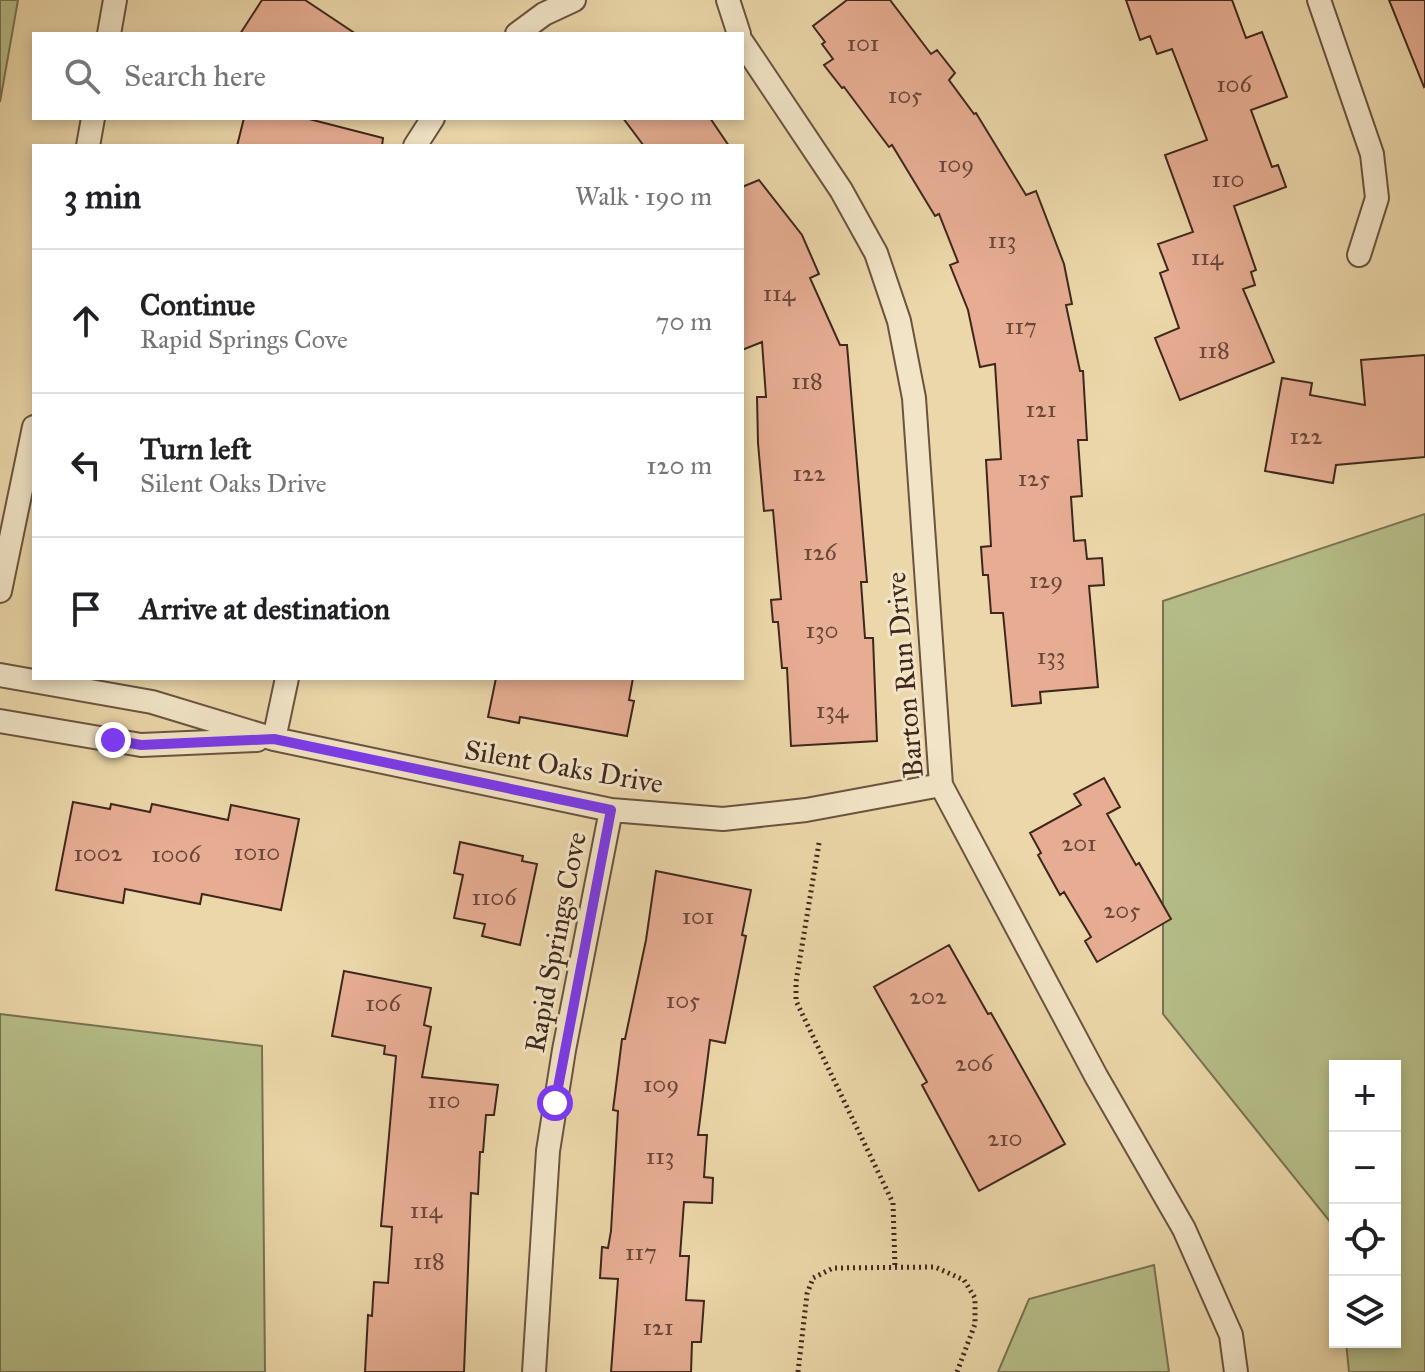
<!DOCTYPE html>
<meta charset="utf-8">
<style>
:root{--surface:#fff;--page:#f6f6f6;--text:#202124;--muted:#757577;--line:#e0e0e0}
body{margin:0;font-family:"IM FELL Great Primer",serif;background:var(--page);color:var(--text)}
.controls{position:absolute;right:24px;bottom:24px;display:grid;overflow:hidden;border-radius:0px;box-shadow:0 4px 12px #0003}
.controls button{width:72px;height:72px;display:grid;place-items:center;padding:0;border:0;border-bottom:2px solid var(--line);background:var(--surface);color:var(--text);font:40px sans-serif}
.stop{position:absolute;width:24px;height:24px;margin:-18px;border:6px solid #7c3aed;border-radius:50%;background:#fff}
.stop.end{background:#7c3aed;border-color:#fff;box-shadow:0 2px 8px #0008}
.list{margin:0;padding:0;list-style:none}
h2{display:flex;justify-content:space-between;align-items:center;height:104px;margin:0;padding:0 32px;font-size:34px}
h2 small{font-size:26px;font-weight:400;color:var(--muted)}
.list li{display:grid;grid-template-columns:52px 1fr auto;gap:24px;align-items:center;box-sizing:border-box;height:144px;padding:0 32px;border-top:2px solid var(--line)}
.list b{display:block;font-size:30px;white-space:nowrap}
.list p{margin:0;font-size:26px;white-space:nowrap;color:var(--muted)}
.list em{font-size:26px;font-style:normal;color:var(--muted)}
.icon{flex:none;width:44px;height:44px;fill:none;stroke:currentColor;stroke-width:2;stroke-linecap:round;stroke-linejoin:round}
.map{position:relative;flex:none;width:1425px;height:1372px;overflow:hidden}
.search{position:absolute;background:var(--surface);box-shadow:0 4px 12px #0003;left:32px;top:32px;width:712px;height:88px;display:flex;align-items:center;gap:20px;box-sizing:border-box;padding:0 28px;border-radius:0px;color:var(--muted);font-size:30px}
.panel{position:absolute;background:var(--surface);box-shadow:0 4px 12px #0003;left:32px;top:144px;width:712px;height:536px;border-radius:0px}
.map>svg:first-child{display:block}
</style>
<div class="map">
<svg width="1425" height="1372" viewBox="0 0 1425 1372">
<rect width="100%" height="100%" fill="#ebd7a9"/>
<filter id="stains"><feTurbulence type="fractalNoise" baseFrequency=".0025" numOctaves="4"/><feColorMatrix values="0 0 0 0 .2 0 0 0 0 .09 0 0 0 0 .02 0 0 0 .5 -.17"/></filter>
<radialGradient id="worn" r=".72"><stop offset=".6" stop-color="#630" stop-opacity="0"/><stop offset="1" stop-color="#630" stop-opacity=".3"/></radialGradient>
<!-- green -->
<path fill="#b6be89" stroke="#7a7253" stroke-width="2" d="M0,0H18L0,102Z
M1425,514V1372H1349L1346,1342H1395V1066H1335V1228L1163,1014V601Z
M0,1014L262,1046L265,1372H0Z
M1154,1265L1169,1372H998L1029,1299Z"/>
<!-- building -->
<path fill="#e7ad93" stroke="#3f271d" stroke-width="2" d="M262,0H305L356,34H240Z
M847,0H890L931,54L937,50L955,73L949,80L974,114L976,113L1026,195L1036,191L1064,264L1072,304L1066,305L1080,371H1083L1087,440H1078L1082,496L1071,497L1074,541L1085,540L1087,559L1102,558L1104,585L1089,586L1098,687L1040,692L1041,703L1012,706L1003,613H991L988,575H983L981,547L991,546L986,460L1001,459L995,364L980,367L968,310L950,265L958,262L939,214L935,216L892,145L889,147L844,87L842,88L824,65L833,59L822,44L825,42L813,26Z
M1126,0H1232L1246,38L1262,32L1287,97L1251,110L1272,167L1278,165L1286,187L1234,206L1256,270L1251,272L1255,285L1243,289L1274,362L1180,400L1155,338L1179,328L1160,273L1168,270L1158,244L1193,232L1165,155L1207,140L1172,49L1157,54L1150,36L1140,40Z
M1389,0H1425V86L1424,87Z
M244,118H305L383,138L382,146H237Z
M623,118H710L729,146H644Z
M759,180L802,235L819,274L810,278L840,345H847L867,582H861L865,638H873L877,741L791,746L787,668H782L778,622H773L771,600L781,599L773,510L764,511L758,443L757,397H766L762,342L742,350V187Z
M1425,355V457L1336,465L1333,483L1265,471L1282,378L1312,383L1310,395L1365,405L1361,360Z
M496,678H633L629,700L634,701L627,736L520,717L519,723L488,717Z
M1104,778L1120,807L1107,814L1136,865L1139,863L1171,919L1097,962L1085,941L1091,937L1064,892L1060,895L1038,855L1041,853L1030,833L1081,805L1074,794Z
M73,802L110,809L111,804L150,812L152,804L228,820L231,805L299,819L281,910L202,894L200,904L125,889L123,903L56,890Z
M460,842L523,856L522,861L537,864L520,945L482,936L485,924L454,918L463,875L454,873Z
M656,871L751,890L742,935L746,936L725,1043L710,1040L698,1135H707L704,1177L713,1178L712,1203L684,1202L680,1256H689L686,1300L704,1301L701,1342H692L691,1372H611L618,1279L600,1278L602,1247L608,1248L611,1231L618,1111L613,1110L622,1039H625L646,940Z
M949,945L988,1014L991,1013L1065,1144L979,1191L922,1085L927,1082L874,987Z
M344,971L431,988L424,1025L431,1027L422,1077L498,1085L494,1115H486L483,1152H480L478,1194L471,1193L464,1372H365L368,1315L372,1316L374,1282L388,1283L392,1227L381,1226L396,1056L384,1054L385,1046L332,1036Z"/>
<g fill="none" stroke-linecap="round" stroke-linejoin="round">
<defs>
<path id="street" d="M728,0L739,34
M1319,0L1372,154L1377,198L1359,255
M109,34L115,0
M517,34L544,14L574,0
M742,42L841,190L876,253L899,321L914,398L941,785L1096,1076L1184,1229L1231,1335L1236,1372
M88,146L93,118
M415,146L433,118
M0,591L34,427
M0,675L152,702L274,739L611,810L723,819L806,810L941,785
M0,721L141,745L257,740
M274,739L287,678
M534,1372L548,1151L564,1050L611,810"/>
</defs>
<!-- street casing -->
<use href="#street" stroke="#6a5340" stroke-width="26"/>
<!-- path -->
<path stroke="#3f271d" stroke-width="5" stroke-dasharray="2 4" stroke-linecap="butt" d="M819,843L796,982V1001L893,1203L895,1268
M798,1372L807,1294L813,1278L833,1268L935,1267L964,1280L975,1298V1324L957,1372"/>
<!-- street -->
<use href="#street" stroke="#f2e5c7" stroke-width="22"/>
</g>
<g fill="none" stroke-linecap="round" stroke-linejoin="round">
<!-- route -->
<path stroke="#7c3aed" stroke-width="10" d="M113,740L141,745L274,739L611,810L555,1103"/>
</g>
<g text-anchor="middle" stroke-width="6" stroke-linejoin="round" paint-order="stroke">
<!-- number labels -->
<g font-size="24" fill="#69483a">
<text x="863" y="51">101</text>
<text x="1234" y="92">106</text>
<text x="905" y="103">105</text>
<text x="956" y="172">109</text>
<text x="1228" y="187">110</text>
<text x="1002" y="248">113</text>
<text x="1207" y="265">114</text>
<text x="779" y="301">114</text>
<text x="1021" y="334">117</text>
<text x="1214" y="358">118</text>
<text x="807" y="389">118</text>
<text x="1041" y="417">121</text>
<text x="1306" y="444">122</text>
<text x="809" y="481">122</text>
<text x="1034" y="486">125</text>
<text x="820" y="560">126</text>
<text x="1046" y="588">129</text>
<text x="822" y="638">130</text>
<text x="1051" y="664">133</text>
<text x="832" y="718">134</text>
<text x="1079" y="851">201</text>
<text x="257" y="860">1010</text>
<text x="98" y="861">1002</text>
<text x="176" y="862">1006</text>
<text x="494" y="905">1106</text>
<text x="1122" y="918">205</text>
<text x="698" y="924">101</text>
<text x="928" y="1004">202</text>
<text x="683" y="1008">105</text>
<text x="383" y="1011">106</text>
<text x="974" y="1071">206</text>
<text x="661" y="1092">109</text>
<text x="444" y="1108">110</text>
<text x="1005" y="1146">210</text>
<text x="660" y="1164">113</text>
<text x="426" y="1218">114</text>
<text x="641" y="1260">117</text>
<text x="429" y="1269">118</text>
<text x="658" y="1335">121</text>
</g>
<!-- street labels -->
<g font-size="28" fill="#3f271d" stroke="#f2e5c7">
<text transform="translate(904 675) rotate(-95)" y="10">Barton Run Drive</text>
<text transform="translate(564 766) rotate(10)" y="10">Silent Oaks Drive</text>
<text transform="translate(555 942) rotate(-79)" y="10">Rapid Springs Cove</text>
</g>
</g>
<rect width="100%" height="100%" filter="url(#stains)"/>
<rect width="100%" height="100%" fill="url(#worn)"/>
</svg>
<div class="controls">
<button>+</button>
<button>−</button>
<button><svg class="icon" aria-label="locate" viewBox="0 0 24 24"><circle cx="12" cy="12" r="6"/><path d="M12 2v4M12 18v4M2 12h4M18 12h4"/></svg></button>
<button><svg class="icon" aria-label="layers" viewBox="0 0 24 24"><path d="M12 4l9 5-9 5-9-5zM3 14l9 5 9-5"/></svg></button>
</div>
<div class="stop" style="left:555px;top:1103px"></div>
<div class="stop end" style="left:113px;top:740px"></div>
<div class="search"><svg class="icon" aria-label="search" viewBox="0 0 24 24"><circle cx="10" cy="10" r="6"/><path d="M15 15l6 6"/></svg>Search here</div>
<section class="panel">
<h2>3 min<small>Walk · 190 m</small></h2>
<ul class="list">
<li><svg class="icon" aria-label="ahead" viewBox="0 0 24 24"><path d="M12 20V5M6 11l6-6 6 6"/></svg><div><b>Continue</b><p>Rapid Springs Cove</p></div><em>70 m</em></li>
<li><svg class="icon" aria-label="left" viewBox="0 0 24 24"><path d="M17 20v-9H6M10 6l-5 5 5 5"/></svg><div><b>Turn left</b><p>Silent Oaks Drive</p></div><em>120 m</em></li>
<li><svg class="icon" aria-label="arrive" viewBox="0 0 24 24"><path d="M6 21V4h12l-3 4 3 4H6"/></svg><div><b>Arrive at destination</b></div></li>
</ul>
</section>
</div>
